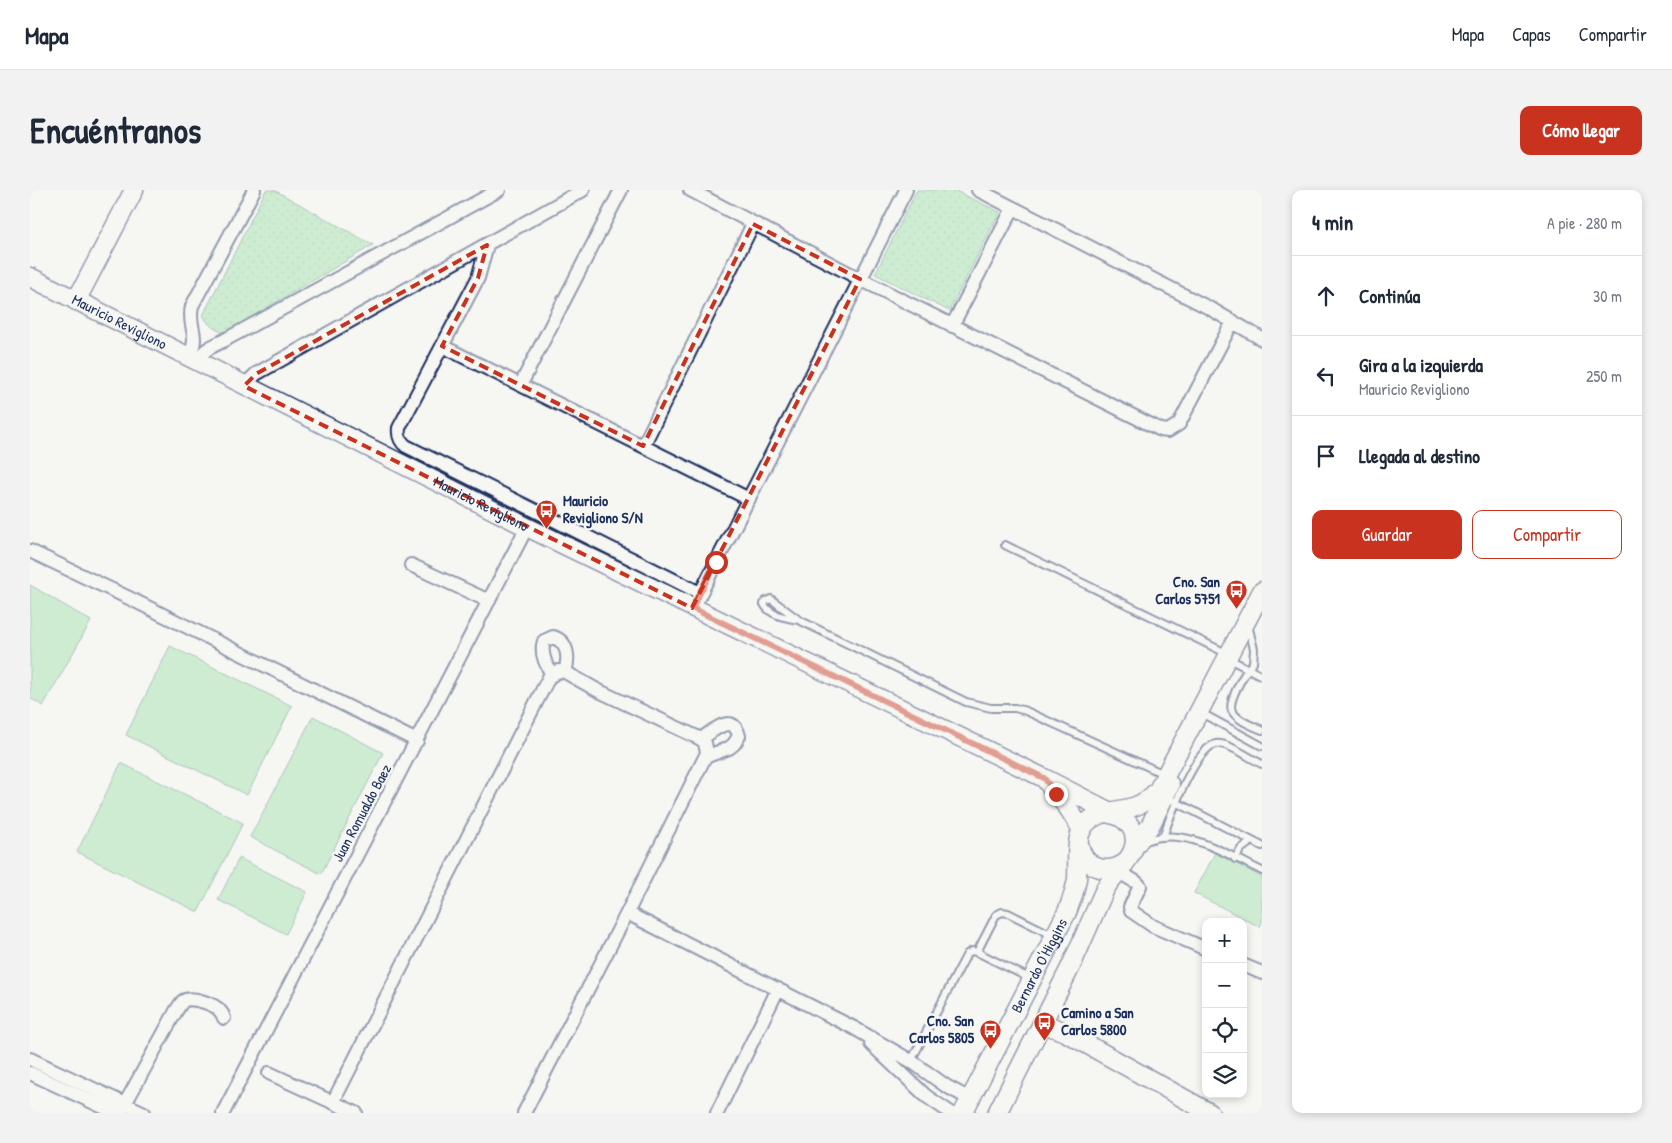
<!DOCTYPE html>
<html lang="es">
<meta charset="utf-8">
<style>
:root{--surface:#fff;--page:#f2f2f3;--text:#1f2937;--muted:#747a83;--line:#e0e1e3;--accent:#c8321e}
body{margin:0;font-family:"Patrick Hand",sans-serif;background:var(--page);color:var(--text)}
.controls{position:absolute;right:15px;bottom:15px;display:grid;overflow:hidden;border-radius:10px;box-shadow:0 2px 8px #0003}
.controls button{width:45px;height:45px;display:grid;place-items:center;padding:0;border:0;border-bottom:1px solid var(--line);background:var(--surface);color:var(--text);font:25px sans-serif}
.stop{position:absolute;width:15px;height:15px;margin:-11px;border:4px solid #c8321e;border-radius:50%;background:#fff}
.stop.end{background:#c8321e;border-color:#fff;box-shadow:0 1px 5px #0008}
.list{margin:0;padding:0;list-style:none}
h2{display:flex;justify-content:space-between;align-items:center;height:65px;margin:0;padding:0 20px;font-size:21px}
h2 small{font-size:16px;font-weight:400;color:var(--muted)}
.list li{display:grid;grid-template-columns:32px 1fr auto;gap:15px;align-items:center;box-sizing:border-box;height:80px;padding:0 20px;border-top:1px solid var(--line)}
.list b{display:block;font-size:19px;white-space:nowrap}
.list p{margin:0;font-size:16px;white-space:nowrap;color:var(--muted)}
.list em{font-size:16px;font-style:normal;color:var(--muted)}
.actions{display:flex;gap:10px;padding:15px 20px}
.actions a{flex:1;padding:11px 0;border:1px solid var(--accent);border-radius:10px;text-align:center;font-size:18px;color:var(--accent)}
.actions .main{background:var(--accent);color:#fff}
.icon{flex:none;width:28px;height:28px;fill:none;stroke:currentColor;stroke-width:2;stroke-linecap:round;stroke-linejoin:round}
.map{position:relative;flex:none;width:1232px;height:923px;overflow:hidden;border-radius:10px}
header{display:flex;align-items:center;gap:30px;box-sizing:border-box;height:70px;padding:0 25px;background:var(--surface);border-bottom:1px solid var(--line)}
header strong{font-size:24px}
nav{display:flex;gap:28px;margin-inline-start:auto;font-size:18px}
.intro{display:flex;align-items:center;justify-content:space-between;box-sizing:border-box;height:120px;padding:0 30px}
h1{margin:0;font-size:35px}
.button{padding:12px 22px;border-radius:10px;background:var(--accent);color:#fff;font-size:18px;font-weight:700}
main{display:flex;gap:30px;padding:0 30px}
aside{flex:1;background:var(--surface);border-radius:10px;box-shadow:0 2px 8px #0003}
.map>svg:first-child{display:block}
</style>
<header>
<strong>Mapa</strong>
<nav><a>Mapa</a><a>Capas</a><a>Compartir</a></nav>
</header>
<div class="intro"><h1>Encuéntranos</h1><a class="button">Cómo llegar</a></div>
<main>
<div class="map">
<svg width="1232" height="923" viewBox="0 0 1232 923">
<defs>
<pattern id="park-dots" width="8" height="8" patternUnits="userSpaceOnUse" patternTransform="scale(1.25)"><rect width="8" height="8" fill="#9bdfaa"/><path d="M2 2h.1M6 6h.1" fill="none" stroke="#85c095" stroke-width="1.8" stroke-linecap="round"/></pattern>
</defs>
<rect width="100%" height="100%" fill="#f6f6f2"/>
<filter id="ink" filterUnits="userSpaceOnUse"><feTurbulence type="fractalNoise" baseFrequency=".02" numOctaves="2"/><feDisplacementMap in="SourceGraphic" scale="10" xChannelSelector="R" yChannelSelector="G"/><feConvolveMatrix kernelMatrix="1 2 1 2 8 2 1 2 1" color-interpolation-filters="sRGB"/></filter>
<g filter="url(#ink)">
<!-- park -->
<path fill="url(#park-dots)" stroke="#5b8784" d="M236,0H244L343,55L194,143C183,139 178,135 173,125Z
M887,0H924L970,22L919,121L845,84Z"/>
<!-- pitch -->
<path fill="#9bdfaa" stroke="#5b8784" d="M0,395L61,431L13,516L0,508Z
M140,456L262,516L217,605L96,545Z
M283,526L353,563L291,684L220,647Z
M91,573L213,633L168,722L47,662Z
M1185,663L1232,687V732L1230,737L1164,703Z
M209,668L277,702L256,744L188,710Z"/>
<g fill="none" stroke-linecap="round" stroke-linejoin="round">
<defs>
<path id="lane" d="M975,355L1198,464
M769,430C757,428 740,426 734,414L736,411L741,409L769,430L936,512L961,518H985L996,521L1136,585
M1219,439L1224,459L1223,473C1216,480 1197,511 1202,521C1208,531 1223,536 1232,540
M1203,471L1232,486
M1175,525L1232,556
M1142,610L1232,656
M1133,647C1140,627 1165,558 1186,554C1198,552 1221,569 1232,574
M1114,652C1152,634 1198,665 1232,681
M1205,669L1211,659L1222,651
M947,762L966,725L972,722L978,723L1024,746
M881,871L937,764L942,761L947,762L1001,789"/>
<path id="street" d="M660,0L830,89L1131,240L1138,241L1149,234L1203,131
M948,0L1181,119L1232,149
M457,55L448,88L369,238C368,246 370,251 376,256L670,403
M922,136L983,18
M412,156L719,309
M159,167C171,143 157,138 162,116L224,0
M168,172C173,159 181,157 193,151L469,0
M491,194L591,0
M214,196L226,184L553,0
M613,256L723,34
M0,361L99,408L387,551
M381,375L459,411
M667,410L876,0
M522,484C515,474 510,463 514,451L523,447C539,452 539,469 535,482
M671,549C682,542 703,521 709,546L704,554L699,558L675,567
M1087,681L1106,692L1110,696L1100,717L1101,721L1123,736L1176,759
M597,723L824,838L881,871L916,896L940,909
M1213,775L1232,783
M841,854L896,906L921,923
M0,869L114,923
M0,883L86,923
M239,883L326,923
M303,912L519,487L528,481L535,482L567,500L671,549L675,553L677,563L597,723L494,923
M90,923L146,821C148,818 151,813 153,811C161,806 185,814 190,821C192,823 193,825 194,828
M193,923L497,337
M687,923L748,799"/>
<g id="secondary">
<path id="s1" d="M0,87L497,337L1014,588L1090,627"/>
<path d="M46,111L104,0"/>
<path d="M1017,592L1038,618L1052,640"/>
<path d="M1049,654C1053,677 1076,686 1095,673"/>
<path d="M1104,657L1120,636L1140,595"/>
<path d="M1012,833L1035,842L1180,923"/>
<path id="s2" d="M933,923L1037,722C1041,712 1045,700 1047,689C1048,674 1045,653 1052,639C1062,621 1085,622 1103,617C1113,614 1121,608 1128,600L1232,401"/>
<path d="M967,923L1041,776L1075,699C1086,680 1114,662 1102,639C1097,630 1089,625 1080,624"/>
</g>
</defs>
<!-- lane casing -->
<use href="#lane" stroke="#1b2f5e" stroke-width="10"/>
<!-- street casing -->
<use href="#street" stroke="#1b2f5e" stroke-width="16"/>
<!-- secondary casing -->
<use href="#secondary" stroke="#1b2f5e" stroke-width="21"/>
<!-- lane -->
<use href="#lane" stroke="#f6f6f2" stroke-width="6"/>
<!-- street -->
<use href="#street" stroke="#f6f6f2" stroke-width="12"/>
<!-- secondary -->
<use href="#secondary" stroke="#f6f6f2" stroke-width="18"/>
</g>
</g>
<g fill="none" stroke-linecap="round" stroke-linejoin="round" filter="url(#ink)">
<!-- route -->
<path stroke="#c8321e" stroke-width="6" d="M686,372L662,418L1014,588L1026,604"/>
</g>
<!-- marked area -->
<path d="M0 0H1232V923H0ZM723,34L830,89L662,418L214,196L226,184L457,55L448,88L412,156L613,256Z" fill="#f6f6f2" fill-opacity=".55" fill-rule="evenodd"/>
<path fill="none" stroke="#c8321e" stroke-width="4" stroke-dasharray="10 6" stroke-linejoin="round" d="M723,34L830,89L662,418L214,196L226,184L457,55L448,88L412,156L613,256Z"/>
<!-- icons -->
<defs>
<symbol id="bus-pin" viewBox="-11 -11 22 30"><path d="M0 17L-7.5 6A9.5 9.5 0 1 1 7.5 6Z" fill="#c8321e" stroke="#f6f6f2"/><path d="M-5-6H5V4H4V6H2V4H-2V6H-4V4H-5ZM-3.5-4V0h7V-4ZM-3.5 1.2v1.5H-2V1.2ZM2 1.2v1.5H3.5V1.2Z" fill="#fff"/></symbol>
</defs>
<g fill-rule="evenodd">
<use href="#bus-pin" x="504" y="308" width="25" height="34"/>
<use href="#bus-pin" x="1194" y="388" width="25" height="34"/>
<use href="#bus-pin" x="1002" y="820" width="25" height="34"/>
<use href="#bus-pin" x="948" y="828" width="25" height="34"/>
</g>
<g text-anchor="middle" stroke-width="5" stroke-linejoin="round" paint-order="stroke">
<!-- street labels -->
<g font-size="15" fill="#1b2f5e" stroke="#f6f6f2">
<text dy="5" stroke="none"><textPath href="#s1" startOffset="100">Mauricio Revigliono</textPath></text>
<text dy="5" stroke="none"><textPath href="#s1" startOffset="505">Mauricio Revigliono</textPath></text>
<text transform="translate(332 623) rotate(-62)" y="5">Juan Romualdo Baez</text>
<text dy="5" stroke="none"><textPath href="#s2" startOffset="166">Bernardo O'Higgins</textPath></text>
</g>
<!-- poi labels -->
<g font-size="15" font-weight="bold" fill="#1b2f5e" stroke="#f6f6f2" text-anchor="start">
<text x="533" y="316">Mauricio<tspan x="533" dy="17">Revigliono S/N</tspan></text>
<text x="1190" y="397" text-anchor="end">Cno. San<tspan x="1190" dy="17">Carlos 5751</tspan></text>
<text x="1031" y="828">Camino a San<tspan x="1031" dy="17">Carlos 5800</tspan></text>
<text x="944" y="836" text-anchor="end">Cno. San<tspan x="944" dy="17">Carlos 5805</tspan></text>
</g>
</g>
</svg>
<div class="controls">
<button>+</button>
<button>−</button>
<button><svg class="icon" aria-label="locate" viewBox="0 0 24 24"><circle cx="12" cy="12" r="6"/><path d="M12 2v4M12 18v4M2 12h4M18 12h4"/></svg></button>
<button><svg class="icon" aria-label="layers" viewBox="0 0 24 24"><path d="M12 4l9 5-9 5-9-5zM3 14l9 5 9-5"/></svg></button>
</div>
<div class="stop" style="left:686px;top:372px"></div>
<div class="stop end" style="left:1026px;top:604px"></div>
</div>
<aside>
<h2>4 min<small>A pie · 280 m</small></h2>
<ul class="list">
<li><svg class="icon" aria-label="ahead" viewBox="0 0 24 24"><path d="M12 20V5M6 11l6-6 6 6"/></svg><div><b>Continúa</b></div><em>30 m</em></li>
<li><svg class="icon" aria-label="left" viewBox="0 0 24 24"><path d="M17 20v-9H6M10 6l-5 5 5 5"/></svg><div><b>Gira a la izquierda</b><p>Mauricio Revigliono</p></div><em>250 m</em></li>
<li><svg class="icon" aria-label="arrive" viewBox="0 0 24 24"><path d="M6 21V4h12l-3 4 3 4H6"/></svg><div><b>Llegada al destino</b></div></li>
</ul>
<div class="actions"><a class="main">Guardar</a><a>Compartir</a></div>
</aside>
</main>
